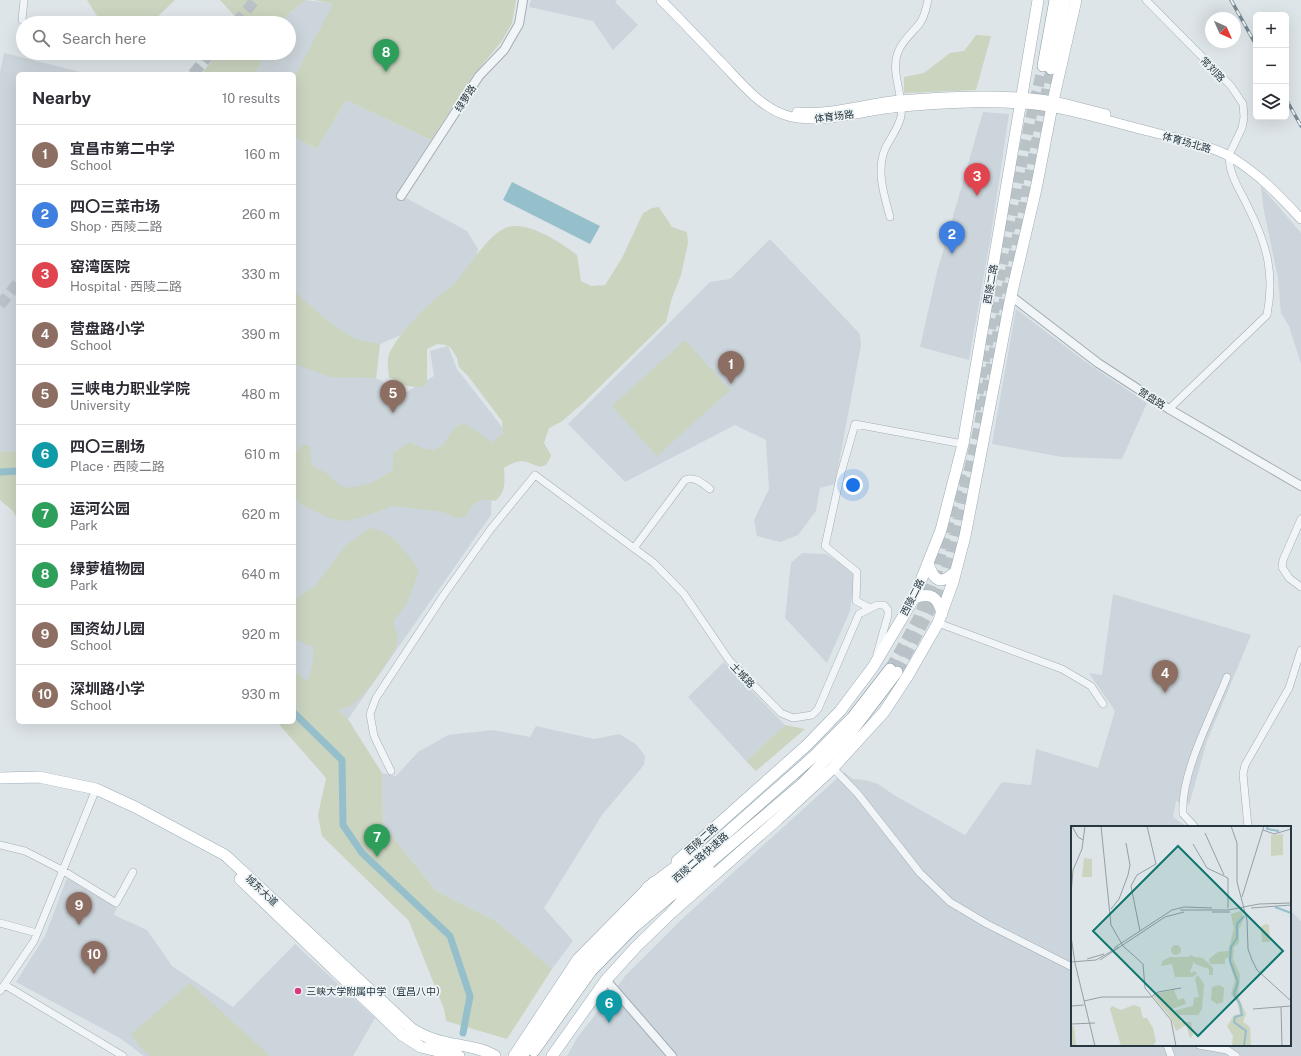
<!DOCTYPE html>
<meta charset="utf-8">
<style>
:root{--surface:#fff;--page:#f7f7f7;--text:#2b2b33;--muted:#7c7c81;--line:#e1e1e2;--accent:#0b8043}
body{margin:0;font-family:"Public Sans","Noto Sans SC",sans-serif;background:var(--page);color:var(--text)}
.controls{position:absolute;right:12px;top:12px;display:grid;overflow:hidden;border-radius:6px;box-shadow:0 4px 16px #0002}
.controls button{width:36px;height:36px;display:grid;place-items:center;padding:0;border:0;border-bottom:1px solid var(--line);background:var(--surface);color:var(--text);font:20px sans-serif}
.compass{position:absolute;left:1205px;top:12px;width:36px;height:36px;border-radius:50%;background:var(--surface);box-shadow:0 4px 16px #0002;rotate:135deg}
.you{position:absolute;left:853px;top:485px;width:14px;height:14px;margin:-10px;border:3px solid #fff;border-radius:50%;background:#1a73e8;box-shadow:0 0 0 6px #1a73e833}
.badge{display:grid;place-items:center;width:26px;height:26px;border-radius:50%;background:var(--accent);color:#fff;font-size:13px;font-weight:700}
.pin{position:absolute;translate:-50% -33px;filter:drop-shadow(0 1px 2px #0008)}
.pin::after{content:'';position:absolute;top:21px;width:14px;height:12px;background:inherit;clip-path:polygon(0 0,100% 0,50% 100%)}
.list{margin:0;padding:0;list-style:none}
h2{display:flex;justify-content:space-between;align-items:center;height:52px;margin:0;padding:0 16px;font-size:17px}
h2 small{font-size:13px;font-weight:400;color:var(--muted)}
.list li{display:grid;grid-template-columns:26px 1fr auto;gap:12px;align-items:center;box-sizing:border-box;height:60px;padding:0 16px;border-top:1px solid var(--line)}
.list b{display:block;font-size:15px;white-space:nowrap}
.list p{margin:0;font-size:13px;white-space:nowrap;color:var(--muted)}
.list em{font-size:13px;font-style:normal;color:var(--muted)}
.icon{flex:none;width:22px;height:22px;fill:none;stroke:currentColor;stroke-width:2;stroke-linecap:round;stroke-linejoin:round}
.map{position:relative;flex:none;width:1301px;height:1056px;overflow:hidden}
.search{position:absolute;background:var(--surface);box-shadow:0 4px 16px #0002;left:16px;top:16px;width:280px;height:44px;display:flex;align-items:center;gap:10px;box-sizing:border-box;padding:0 14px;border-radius:22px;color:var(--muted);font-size:15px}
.panel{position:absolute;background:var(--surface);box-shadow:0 4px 16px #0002;left:16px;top:72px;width:280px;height:652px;border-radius:6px}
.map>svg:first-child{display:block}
</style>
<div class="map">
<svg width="1301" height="1056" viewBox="0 0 1301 1056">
<rect width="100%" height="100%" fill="#dee5e9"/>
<!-- built -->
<path fill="#ccd5db" d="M306,0L334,4L294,78V74H255L266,53H289V23H283L287,15Z
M531,0H617L615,2L638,25L613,50L593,21L529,7Z
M4,53L89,74H18V454L13,451L0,452V72Z
M346,100L431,140L397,193L467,231L478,249L464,308L380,344L376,378L403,394L434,376L430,351L448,346L457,369L506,432L493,454L491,515L348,719L294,670V137L317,149Z
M983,112L1009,114L991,235L969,360L920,347L937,272Z
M1261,186L1301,233V364L1289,326L1281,313L1278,278L1263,206Z
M770,239L860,334L861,345L835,484L820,488L816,511L798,535L780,542L757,536L754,520L769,489L766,440L735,425L625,482L568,424L710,282L730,279Z
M1016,309L1090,365L1147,403L1122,459L1062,457L992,444Z
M802,553L826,554L855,573L850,611L827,663L785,618L791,563Z
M1113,594L1251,635L1207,741L1189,805L1176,801L1173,817L1187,827H1072V1045H1290V910L1301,921V1056H567L577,1038L626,975L682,919L844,772L853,779L865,780L878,784L894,795L965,835L1002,782L1031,785L1036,749L1098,768L1115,711L1089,673L1102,675Z
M724,662L785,725L746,761L688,697Z
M536,726L594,739L619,734L636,744L645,756L644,765L602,815L544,908L573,941L552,969L496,921L436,891L383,825L382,773L396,776L418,752L448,735L493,730L530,737Z
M67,878L117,908L114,915L147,930L172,966L233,1007L295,944L375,1018L353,1056H144L120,1038L16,982L45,936Z"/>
<!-- green -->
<path fill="#cad4bf" d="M87,0H175L151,23H104L99,19Z
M220,0H306L287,15L283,23H241Z
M314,0H516L512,23L502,41L472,77L431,140L346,100L317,149L294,137V78L333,4Z
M976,35L991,36L976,90L904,93V77L924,73L950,53L964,51Z
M219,53H266L255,74H201Z
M659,207L672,227L687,232L688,243L681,275L672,298L666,322L582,404L561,422L549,428L544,443L551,455C545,476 534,462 522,461C515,461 509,465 504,468C505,482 506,492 495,501C478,497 473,502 465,517L455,518L444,512L393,506L360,518L347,521L329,518L300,504L294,495V453L304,445H309L312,465L326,473L339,485L348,488L372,483L393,470V453L410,442L422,448L433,450L442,446L454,428L464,423L492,442L503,433L502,421L468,376L459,367L457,358L451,348L446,345L437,344L427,349V381L424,387C409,387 401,386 389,377C388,368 386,357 391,350C401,331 421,312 437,297C442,293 449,289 454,284C468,269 488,233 508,227C528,221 562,243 577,255L581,281L591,286L605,285L622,258L643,213L652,208Z
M294,291L329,322L355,339L380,344L376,378L331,377L294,364Z
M685,340L730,390L657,456L612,406Z
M13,451L18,454V521L13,511L0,500V452Z
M370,528C394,532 406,552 419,571L407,603L393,622C395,629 399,636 397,643C394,657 359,704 346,708C344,709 340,709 337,709L348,719L382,773L383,825L436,891L496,921L552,969L507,1039L446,1021L444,1009L409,921L322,836L318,815L326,778L277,722H294V670L308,682C310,670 315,659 313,647L294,639V600L316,585L346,545Z
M785,725L805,729L756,771L746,761Z
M190,983L270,1056H151L142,1049L131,1034Z"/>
<!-- water -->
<path fill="#96bfcc" d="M512,182L600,226L590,244L503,200Z"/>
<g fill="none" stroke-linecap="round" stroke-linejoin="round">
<!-- canal -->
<path stroke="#96bfcc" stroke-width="7" d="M0,472L18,471
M294,713L342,760L343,825L362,853L450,936L470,996L463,1033"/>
<!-- primary-tunnel -->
<path stroke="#b9c2c7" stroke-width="11" stroke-dasharray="11 5.5" stroke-linecap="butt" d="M236,23L255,0
M193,74L211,53
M0,305L18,283"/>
<!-- trunk-tunnel -->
<path stroke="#b9c2c7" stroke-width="11" stroke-dasharray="11 5.5" stroke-linecap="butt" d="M975,410L1030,121L1043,66
M890,669L918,619L937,571L961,474
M897,672L938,595L947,567L978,432L1051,69"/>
<defs>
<path id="minor" d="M1146,0L1231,86L1243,104L1244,117L1242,128L1231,151
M22,20L24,0
M890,217C884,195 876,171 885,149C890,138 899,128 901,116C904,95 890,72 898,52C902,41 913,32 920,23C925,16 926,8 928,0
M1169,409L1267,315C1275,274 1267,244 1248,207C1240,190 1229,175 1229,156
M1301,519L1283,560L1282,567L1289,578L1301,587
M634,548L685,480C695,476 702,483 710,489
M870,608L856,601L857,572L825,546L841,473L855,424L963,444
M938,623L1062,669L1091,686L1103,704
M833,768L858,794L920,873L950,902L987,924L1072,967
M391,771L374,736L370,714L376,698L443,596L490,530L535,475L654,563L684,594L729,660L781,713L793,718L812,715L818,709L859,614L877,605H884L888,610V615L877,654
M1195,827L1183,814C1180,774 1212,715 1227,677
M1248,827L1243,774L1245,765L1289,688L1301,650
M0,845L25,851L62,870L116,903L133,872
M0,923L37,933
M5,985L123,1056
M0,991L34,941L96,789
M1167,1045L1171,1056
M1199,1045L1227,1050L1236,1056"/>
<path id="tertiary" d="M401,196L479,76L504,50L519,24L523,0
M1011,296L1098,363L1169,409L1301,486
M606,980L672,1056"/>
<path id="secondary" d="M661,0C681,20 700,40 719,60C738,79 758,106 785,115C822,127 865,109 903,107C951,103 1003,100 1050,107C1085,113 1119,124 1152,132C1178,139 1207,144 1231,157C1259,174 1279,195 1301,219
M797,112C832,115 866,103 900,100C946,96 1008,93 1052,101C1070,104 1088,110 1106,114"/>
<path id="primary" d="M928,563C934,582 941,585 955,572
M914,598C930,592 938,596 942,614
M0,778L39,777L96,789L135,807L225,855L412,1029C422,1035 432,1040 444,1042C461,1046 480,1047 495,1056
M677,861L807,745L840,711L873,667L914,598L941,530L963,444L1038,0
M240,879L402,1035L421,1047L459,1056
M514,1056L578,959L654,882
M552,1056L606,980L636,947L671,913L778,819L832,769L884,712L907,677L938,623L953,582L965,536L1011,296L1036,189L1053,101L1076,0"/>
<path id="trunk" d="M1043,66L1055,0
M1051,69L1065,0
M647,888L697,851
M671,913L709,870
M534,1051L591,971L634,927L802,784L846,739L897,672
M522,1056L583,969L628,920L813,757L852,718L890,669"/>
</defs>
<!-- minor casing -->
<use href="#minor" stroke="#a3adb3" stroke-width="8"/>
<!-- tertiary casing -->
<use href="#tertiary" stroke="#a3adb3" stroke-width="10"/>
<!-- secondary casing -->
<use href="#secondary" stroke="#a3adb3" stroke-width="10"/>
<!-- primary casing -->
<use href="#primary" stroke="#9cadb6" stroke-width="12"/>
<!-- trunk casing -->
<use href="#trunk" stroke="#8497a1" stroke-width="12"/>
<!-- minor -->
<use href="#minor" stroke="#f1f5f7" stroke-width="7"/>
<!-- tertiary -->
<use href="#tertiary" stroke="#f1f5f7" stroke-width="8"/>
<!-- secondary -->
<use href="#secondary" stroke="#fff" stroke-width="9"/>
<!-- primary -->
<use href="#primary" stroke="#fff" stroke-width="11"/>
<!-- trunk -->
<use href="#trunk" stroke="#fff" stroke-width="11"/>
<defs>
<path id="rail" d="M1231,0L1256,45
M1286,99L1301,126"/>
</defs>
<!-- rail casing -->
<use href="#rail" stroke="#768a94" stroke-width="3.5"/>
<!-- rail -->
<use href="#rail" stroke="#eef4f6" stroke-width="2" stroke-dasharray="6" stroke-linecap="butt"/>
</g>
<!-- markers -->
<circle fill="#d9387c" stroke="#eef4f6" stroke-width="1.5" cx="298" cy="991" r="4"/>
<g text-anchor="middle" stroke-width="3.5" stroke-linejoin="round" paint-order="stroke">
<!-- street labels -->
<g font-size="10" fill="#263741" stroke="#eef4f6">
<text transform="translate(1213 69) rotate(46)" y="4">常刘路</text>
<text transform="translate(465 98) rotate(-57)" y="4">绿萝路</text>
<text transform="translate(834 116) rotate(-7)" y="4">体育场路</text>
<text transform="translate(1187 142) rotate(16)" y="4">体育场北路</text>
<text transform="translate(990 284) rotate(-80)" y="4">西陵二路</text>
<text transform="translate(1152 398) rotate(33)" y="4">营盘路</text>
<text transform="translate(912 597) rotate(-63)" y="4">西陵二路</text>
<text transform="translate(743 675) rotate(47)" y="4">土城路</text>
<text transform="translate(701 839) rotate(-42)" y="4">西陵二路</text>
<text transform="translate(700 857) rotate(-41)" y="4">西陵二路快速路</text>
<text transform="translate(262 890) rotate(43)" y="4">城东大道</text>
</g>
<!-- poi labels -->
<g font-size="10" fill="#263741" stroke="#eef4f6" text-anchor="start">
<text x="306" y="995">三峡大学附属中学（宜昌八中）</text>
</g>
</g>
<!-- overview -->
<g transform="translate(1071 826)">
<rect width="220" height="220" fill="#dee5e9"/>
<path d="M212,8V29L200,30V9ZM13,32L21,33V51H11ZM170,85L173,92L168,103V117L163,121L162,133L169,149L167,170L175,188L172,196L179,201L180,220H161L162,210L156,200L163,189L169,188L166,176L160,168L164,155L157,131L154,133V138H139L138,133L147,126L157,125L163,103L160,88ZM195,98L198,99L199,116H191L190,100ZM100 124a5 5 0 1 1 10 0a5 5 0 1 1-10 0ZM120,129L123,131L132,132L142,142V149H138V143L124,138L123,135L119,146L120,147L124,145L126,148L121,151H104L101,138L90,140L91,135L99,131H117ZM127,149L133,158L131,183L127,189H109V196H120L122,209L119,212L115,199L105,205L100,192L82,170L87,167L103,164L107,174L113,172L115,178L101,183L102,185L122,180L123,172L128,171L124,152ZM148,159L153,162L152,176L146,178L140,174L141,161ZM62,179L69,181L72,192H76L82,202L85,215L82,220H50L39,183L41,180L50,184ZM0,200H3L5,220H0Z" fill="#cad4bf"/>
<path fill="none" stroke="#96bfcc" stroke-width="2" d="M197,0L196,3L208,5M204,81L220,87M173,90L166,98V112L160,121L159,135L167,156L163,168L169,178L171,189L164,191L163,196L175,205L173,220"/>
<path fill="none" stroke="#949fa6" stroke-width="1" d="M1,0L7,11L12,14M30,0L40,99L52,120L72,138L74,162L100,194L105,220M160,0L166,17V56L176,94L177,123L181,134L186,144L220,175M192,4L203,8L220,3M134,7L153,49M122,18L136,42L157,52V82M0,69L2,44L11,23L14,0M171,71L193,0M180,82L220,79M40,83L48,73L57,49L59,39L55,17M109,84H157L188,78L220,77M141,86H159M69,105L60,60L66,49L85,38L76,0M0,110L4,137L24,220M43,122L101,84L113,81L141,82M16,133L33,128M29,134L94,91L113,86M0,136L25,134L48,121M13,175L31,171H80L87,166L110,162M0,180L13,179M210,181L211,220M182,183L220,180M0,198L24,197"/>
<path fill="#0f766e" fill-opacity="0.15" stroke="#0f766e" stroke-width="2" d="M107,20L212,125L127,210L22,105Z"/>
<rect width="220" height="220" fill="none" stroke="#263741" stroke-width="2"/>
</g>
</svg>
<div class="controls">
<button>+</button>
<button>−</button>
<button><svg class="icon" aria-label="layers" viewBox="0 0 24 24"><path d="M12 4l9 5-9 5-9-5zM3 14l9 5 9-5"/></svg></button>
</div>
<svg class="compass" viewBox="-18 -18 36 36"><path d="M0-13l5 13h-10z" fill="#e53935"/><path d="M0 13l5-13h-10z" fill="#7c7c81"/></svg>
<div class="you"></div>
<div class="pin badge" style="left:731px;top:384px;background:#8d6e63">1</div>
<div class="pin badge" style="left:952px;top:254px;background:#3f7fe0">2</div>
<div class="pin badge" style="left:977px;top:196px;background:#e0444e">3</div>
<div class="pin badge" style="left:1165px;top:693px;background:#8d6e63">4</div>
<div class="pin badge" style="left:393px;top:413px;background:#8d6e63">5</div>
<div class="pin badge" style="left:609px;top:1023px;background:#0f9aa8">6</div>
<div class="pin badge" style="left:377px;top:857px;background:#2e9e5b">7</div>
<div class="pin badge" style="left:386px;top:72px;background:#2e9e5b">8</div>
<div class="pin badge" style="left:79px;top:925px;background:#8d6e63">9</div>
<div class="pin badge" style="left:94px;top:974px;background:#8d6e63">10</div>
<div class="search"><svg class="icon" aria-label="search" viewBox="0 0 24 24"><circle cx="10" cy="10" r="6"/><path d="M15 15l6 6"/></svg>Search here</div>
<section class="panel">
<h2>Nearby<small>10 results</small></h2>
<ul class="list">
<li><span class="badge" style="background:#8d6e63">1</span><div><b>宜昌市第二中学</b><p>School</p></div><em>160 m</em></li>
<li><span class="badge" style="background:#3f7fe0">2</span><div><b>四〇三菜市场</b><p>Shop · 西陵二路</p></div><em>260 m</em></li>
<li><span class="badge" style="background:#e0444e">3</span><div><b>窑湾医院</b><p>Hospital · 西陵二路</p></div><em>330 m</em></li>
<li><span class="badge" style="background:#8d6e63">4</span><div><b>营盘路小学</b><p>School</p></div><em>390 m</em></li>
<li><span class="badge" style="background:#8d6e63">5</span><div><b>三峡电力职业学院</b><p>University</p></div><em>480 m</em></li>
<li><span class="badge" style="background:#0f9aa8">6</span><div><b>四〇三剧场</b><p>Place · 西陵二路</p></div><em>610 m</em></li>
<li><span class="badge" style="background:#2e9e5b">7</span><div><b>运河公园</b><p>Park</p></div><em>620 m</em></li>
<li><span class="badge" style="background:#2e9e5b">8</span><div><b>绿萝植物园</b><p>Park</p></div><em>640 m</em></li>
<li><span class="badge" style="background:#8d6e63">9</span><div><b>国资幼儿园</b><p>School</p></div><em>920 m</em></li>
<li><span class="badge" style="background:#8d6e63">10</span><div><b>深圳路小学</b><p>School</p></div><em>930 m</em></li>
</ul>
</section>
</div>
